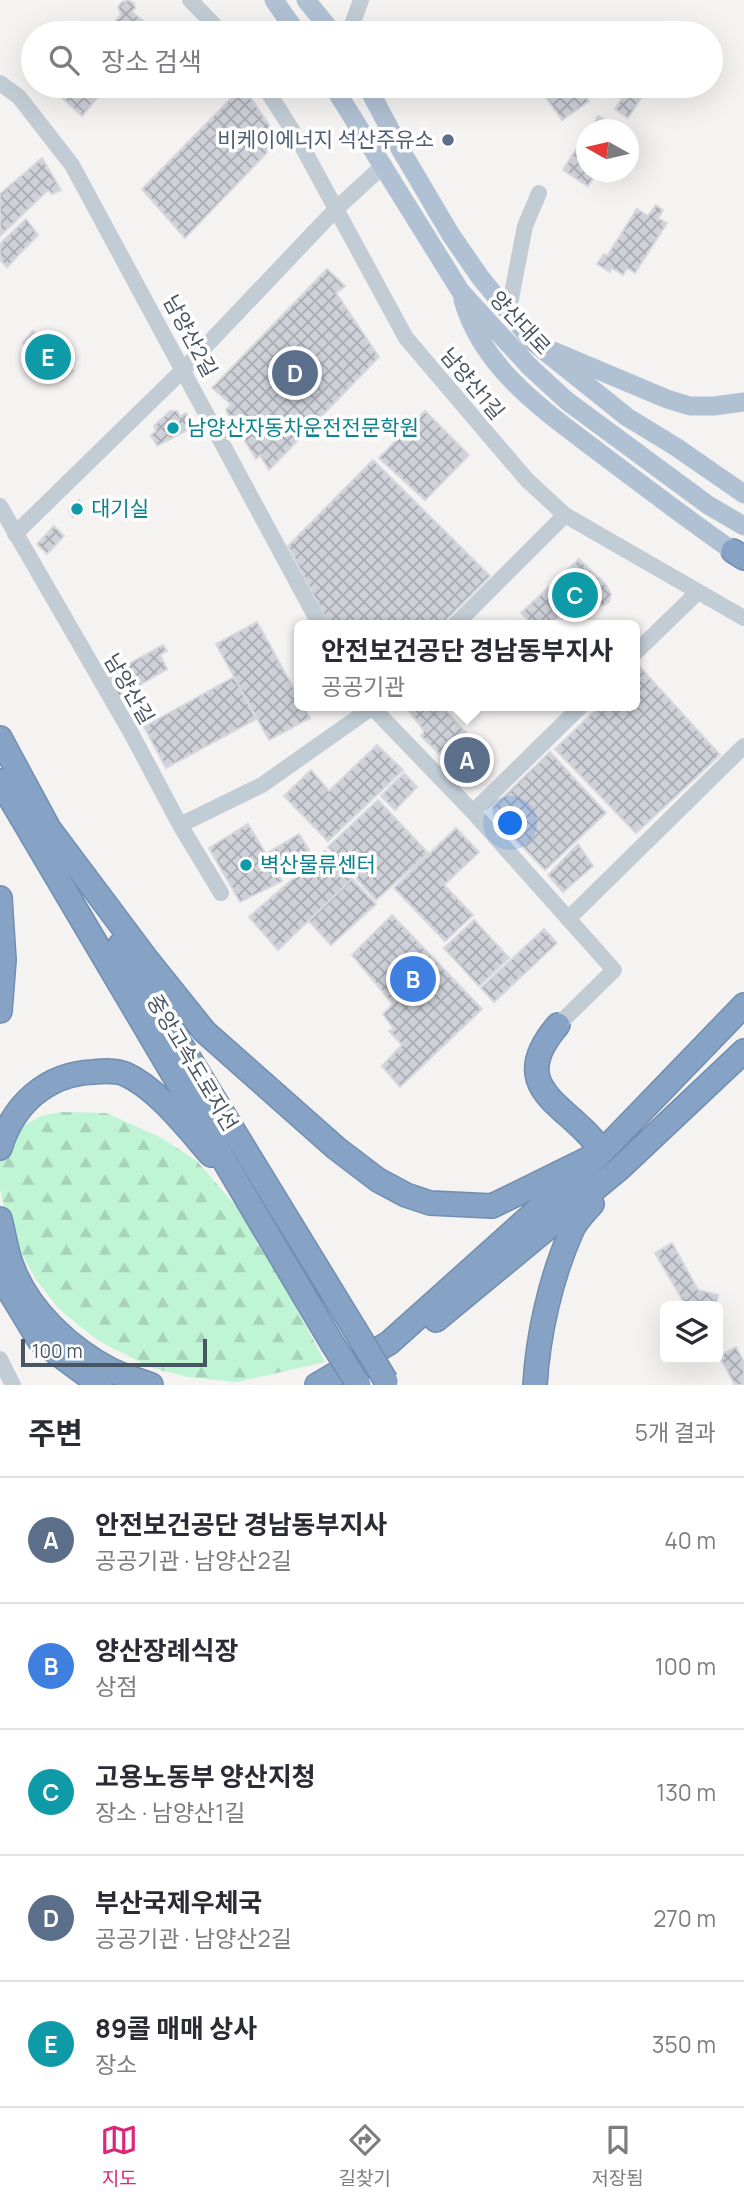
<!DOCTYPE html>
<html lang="ko">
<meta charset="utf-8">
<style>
:root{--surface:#fff;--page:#f7f7f7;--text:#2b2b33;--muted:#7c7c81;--line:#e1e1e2;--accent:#db2777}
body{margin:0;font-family:Manrope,"Noto Sans KR",sans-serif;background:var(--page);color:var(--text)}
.controls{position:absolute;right:21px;bottom:21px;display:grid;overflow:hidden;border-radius:10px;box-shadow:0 7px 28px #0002}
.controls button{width:63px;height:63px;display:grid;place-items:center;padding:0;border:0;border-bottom:2px solid var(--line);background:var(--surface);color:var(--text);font:35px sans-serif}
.compass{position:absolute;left:576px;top:119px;width:63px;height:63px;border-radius:50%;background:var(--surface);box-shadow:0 7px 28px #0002;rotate:278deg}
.scale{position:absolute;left:21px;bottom:18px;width:186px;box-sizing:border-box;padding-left:7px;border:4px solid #485562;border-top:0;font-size:19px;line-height:24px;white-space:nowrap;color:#485562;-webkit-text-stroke:5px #fff;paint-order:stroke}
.you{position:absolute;left:511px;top:824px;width:24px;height:24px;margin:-18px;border:5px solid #fff;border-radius:50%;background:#1a73e8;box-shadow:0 0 0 10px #1a73e833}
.badge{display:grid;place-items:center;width:46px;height:46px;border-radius:50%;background:var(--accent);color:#fff;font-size:23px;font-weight:700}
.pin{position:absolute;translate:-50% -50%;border:4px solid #fff;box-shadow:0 2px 7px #0006}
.popup{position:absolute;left:294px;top:620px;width:346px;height:91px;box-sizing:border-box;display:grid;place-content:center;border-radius:10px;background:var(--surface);filter:drop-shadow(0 2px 5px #0005);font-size:23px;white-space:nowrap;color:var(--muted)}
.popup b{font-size:26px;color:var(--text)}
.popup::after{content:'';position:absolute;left:50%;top:100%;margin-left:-14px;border:14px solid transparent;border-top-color:var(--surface)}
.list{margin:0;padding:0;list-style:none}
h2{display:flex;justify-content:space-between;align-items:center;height:91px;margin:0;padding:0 28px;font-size:30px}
h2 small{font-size:23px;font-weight:400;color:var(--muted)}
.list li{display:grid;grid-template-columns:46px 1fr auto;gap:21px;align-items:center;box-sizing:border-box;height:126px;padding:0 28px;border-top:2px solid var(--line)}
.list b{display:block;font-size:26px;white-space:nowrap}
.list p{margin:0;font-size:23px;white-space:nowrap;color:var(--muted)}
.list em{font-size:23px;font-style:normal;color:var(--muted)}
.icon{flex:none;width:38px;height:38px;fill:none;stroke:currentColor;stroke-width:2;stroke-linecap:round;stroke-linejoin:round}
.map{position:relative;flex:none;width:744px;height:1385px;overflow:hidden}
.search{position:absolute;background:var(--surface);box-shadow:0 7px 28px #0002;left:21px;right:21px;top:21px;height:77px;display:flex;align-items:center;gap:18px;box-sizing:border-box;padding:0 24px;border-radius:38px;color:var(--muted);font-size:26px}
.sheet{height:721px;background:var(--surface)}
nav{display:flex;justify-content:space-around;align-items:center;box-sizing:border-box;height:98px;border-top:2px solid var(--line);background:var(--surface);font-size:19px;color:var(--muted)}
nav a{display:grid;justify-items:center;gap:4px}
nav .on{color:var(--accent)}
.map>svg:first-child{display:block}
</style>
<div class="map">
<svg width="744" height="1385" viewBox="0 0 744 1385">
<defs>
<pattern id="forest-firs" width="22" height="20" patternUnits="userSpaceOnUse" patternTransform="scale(1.75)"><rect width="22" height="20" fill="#bff4d5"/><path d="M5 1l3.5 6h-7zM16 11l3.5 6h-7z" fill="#a6d3b9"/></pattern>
<pattern id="building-cross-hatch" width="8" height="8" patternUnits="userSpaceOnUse" patternTransform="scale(1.75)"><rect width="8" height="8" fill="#ced1d8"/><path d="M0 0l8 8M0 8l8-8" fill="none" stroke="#a9acb3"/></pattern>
</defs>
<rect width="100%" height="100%" fill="#f5f2f2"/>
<!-- forest -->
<path fill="url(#forest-firs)" d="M61,1112L106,1113L160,1137L197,1161L247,1219L258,1245L277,1272L325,1362L237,1382L188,1377L152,1368L97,1340L59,1309L35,1278L9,1230L0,1189V1155L21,1127L41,1116Z"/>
<!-- building -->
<path fill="url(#building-cross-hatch)" stroke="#d6d8de" stroke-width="2" d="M128,0L134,3L135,8L132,12L159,33H106L121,14L118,7L122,2Z
M49,86H107L82,116Z
M144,86H166L156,97Z
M243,86L279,140L185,238L142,189Z
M538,86H578L589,101L562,120Z
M630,86L648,87L628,118L615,109Z
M598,116L612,124L613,130H590Z
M586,134V172H597L588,186L563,170Z
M42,158L61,190L52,194L48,190L0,236V194Z
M656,205L663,210L658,218L667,223L635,273L627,268L623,275L612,268L610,272L597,264L604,254L607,256L637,209L648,216Z
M26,219L38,235L7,267L0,260V244Z
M327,269L345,286L336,293L379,357L269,470L260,455L256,459L226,410L231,404L212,388Z
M33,331L73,371L62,381L23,343Z
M170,411H177L180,417L186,413L195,426L157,446L151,435L156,431L154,426Z
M425,411L469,455L425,500L379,458Z
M373,460L490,576L441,625H329L288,546Z
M79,500L85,508L73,517L69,511Z
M54,526L64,536L47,554L37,544Z
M579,559L607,586L611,594L609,602L602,606L590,607L579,596L549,625H528L530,622L521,613Z
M257,622L299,698V706H303L310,718L269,740L216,644Z
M163,645L167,651L160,655L167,669L119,697L107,676Z
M639,666L720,755L636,833L555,749L600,706H635V671Z
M234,677L256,719L166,768L144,727Z
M413,706H442L491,760L478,773L474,768L463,777L421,736L424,731L408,710Z
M377,745L403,770L328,841L284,796L311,770L329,791Z
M550,752L606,813L545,870L494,817L493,807Z
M404,773L417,787L395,810L381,796Z
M378,800L428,853L376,900L328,847Z
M248,824L282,881L240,902L209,848Z
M456,828L479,852L444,885L473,915L445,941L394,888Z
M299,834L312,855L276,876L266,854Z
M578,844L593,866L563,892L548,875Z
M325,851L352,879L278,950L249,917Z
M352,879L376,904L331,945L309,921Z
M392,915L482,1009L400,1087L382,1066L402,1045L389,1031L394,1029L383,1014L393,1004L352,955Z
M474,920L509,958L479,986L444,948Z
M544,929L557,943L494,1002L481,988Z
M672,1243L698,1290L718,1295L716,1306H686L655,1253Z
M736,1347L744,1362V1385H735L719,1356Z"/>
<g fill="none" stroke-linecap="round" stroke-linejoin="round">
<defs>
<path id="highway" d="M733,551L744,558
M0,738L54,838
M0,781L332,1343
M47,826L148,961L205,1032L336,1148L378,1180L406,1195L430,1203L492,1206L602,1152C573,1105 501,1091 558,1025
M0,898L4,960L0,1011
M120,945L354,1328
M0,1148C13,1105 46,1074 93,1072C104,1071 115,1070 125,1074C157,1088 188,1129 211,1155
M0,1219C4,1234 6,1252 12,1266C28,1310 70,1349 111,1370C123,1376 138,1380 151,1385
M2,1279L39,1340L100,1385
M436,1320L619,1169L744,1051
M317,1385L389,1343L602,1152L744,1005
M535,1385C538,1334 551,1277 572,1230C576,1221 585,1212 592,1204"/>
</defs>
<!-- highway casing -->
<use href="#highway" stroke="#718eb1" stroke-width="26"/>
<!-- minor -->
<path stroke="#c2ccd5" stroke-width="16" d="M190,0L222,33
M349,33L361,0
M0,83L19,97L72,165L320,625
M264,86L298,139L406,338L527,480L565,515L744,618
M508,314L525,226L539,193
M0,506L130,731L180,825L221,893
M15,534L184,369L336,209L384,165
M455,625L565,515
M635,653L698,592
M371,706L473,812L614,970L558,1025
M473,812L581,706
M180,825L262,785L374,706
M568,919L744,746
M0,1359L13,1385"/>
<!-- major -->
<path stroke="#b0c1d3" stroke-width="19" d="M274,0L297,33
M306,0L333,33
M333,86L461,292L530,367L567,401L708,505L744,526
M367,86L402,152L451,235L480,277L532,341L627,417L676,447L744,494
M463,300C484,373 551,415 608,459C649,490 690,521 733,551
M553,351L667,399L690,406H714L744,402"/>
<!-- highway -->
<use href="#highway" stroke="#86a3c5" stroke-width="23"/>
<defs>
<path id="highway-bridge" d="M354,1328L386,1381
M332,1343L359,1385"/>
</defs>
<!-- highway-bridge casing -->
<use href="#highway-bridge" stroke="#718eb1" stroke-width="26" stroke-linecap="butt"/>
<!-- highway-bridge -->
<use href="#highway-bridge" stroke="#86a3c5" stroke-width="23"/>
</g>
<!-- markers -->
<circle fill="#5c6f8a" stroke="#fff" stroke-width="2.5" cx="448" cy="140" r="7"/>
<g fill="#0f9aa8" stroke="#fff" stroke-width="2.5">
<circle cx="173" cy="428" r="7"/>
<circle cx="77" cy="509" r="7"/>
<circle cx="246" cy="865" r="7"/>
</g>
<g text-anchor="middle" stroke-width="7" stroke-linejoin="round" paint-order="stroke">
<!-- service labels -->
<g font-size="21" fill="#4e5e75" stroke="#fff" text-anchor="end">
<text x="434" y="147">비케이에너지 석산주유소</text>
</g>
<!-- street labels -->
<g font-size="21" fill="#485562" stroke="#fff">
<text transform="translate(520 323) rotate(47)" y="7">양산대로</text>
<text transform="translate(190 336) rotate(62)" y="7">남양산2길</text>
<text transform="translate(472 384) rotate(50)" y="7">남양산1길</text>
<text transform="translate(129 689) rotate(60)" y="7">남양산길</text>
<text transform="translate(192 1063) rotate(59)" y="7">중앙고속도로지선</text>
</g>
<!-- culture labels -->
<g font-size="21" fill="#0d838f" stroke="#fff" text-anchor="start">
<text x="187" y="435">남양산자동차운전전문학원</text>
<text x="91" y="516">대기실</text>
<text x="260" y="872">벽산물류센터</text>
</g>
</g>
</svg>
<div class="controls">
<button><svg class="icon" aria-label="layers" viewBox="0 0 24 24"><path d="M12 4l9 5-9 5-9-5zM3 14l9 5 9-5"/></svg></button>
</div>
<svg class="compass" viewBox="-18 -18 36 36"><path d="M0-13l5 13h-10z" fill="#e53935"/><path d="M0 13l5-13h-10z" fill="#7c7c81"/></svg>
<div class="scale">100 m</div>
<div class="you"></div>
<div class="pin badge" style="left:467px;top:760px;background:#5c6f8a">A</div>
<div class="popup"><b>안전보건공단 경남동부지사</b>공공기관</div>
<div class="pin badge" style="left:413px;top:979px;background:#3f7fe0">B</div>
<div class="pin badge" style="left:575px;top:595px;background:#0f9aa8">C</div>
<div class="pin badge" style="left:295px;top:373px;background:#5c6f8a">D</div>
<div class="pin badge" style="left:48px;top:357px;background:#0f9aa8">E</div>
<div class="search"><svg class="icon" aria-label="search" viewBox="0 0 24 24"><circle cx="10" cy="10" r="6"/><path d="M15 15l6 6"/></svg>장소 검색</div>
</div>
<section class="sheet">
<h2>주변<small>5개 결과</small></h2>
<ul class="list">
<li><span class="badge" style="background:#5c6f8a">A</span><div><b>안전보건공단 경남동부지사</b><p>공공기관 · 남양산2길</p></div><em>40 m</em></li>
<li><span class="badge" style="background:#3f7fe0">B</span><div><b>양산장례식장</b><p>상점</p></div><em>100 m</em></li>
<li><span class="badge" style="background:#0f9aa8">C</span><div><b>고용노동부 양산지청</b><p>장소 · 남양산1길</p></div><em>130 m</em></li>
<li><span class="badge" style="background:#5c6f8a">D</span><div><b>부산국제우체국</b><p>공공기관 · 남양산2길</p></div><em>270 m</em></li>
<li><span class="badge" style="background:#0f9aa8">E</span><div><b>89콜 매매 상사</b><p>장소</p></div><em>350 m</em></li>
</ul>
</section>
<nav>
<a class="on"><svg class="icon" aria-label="map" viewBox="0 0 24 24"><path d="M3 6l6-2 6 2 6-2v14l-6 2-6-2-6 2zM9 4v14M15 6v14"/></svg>지도</a>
<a><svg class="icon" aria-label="directions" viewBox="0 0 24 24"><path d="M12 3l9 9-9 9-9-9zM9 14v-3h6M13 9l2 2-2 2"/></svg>길찾기</a>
<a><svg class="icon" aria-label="saved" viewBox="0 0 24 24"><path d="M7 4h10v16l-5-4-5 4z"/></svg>저장됨</a>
</nav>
